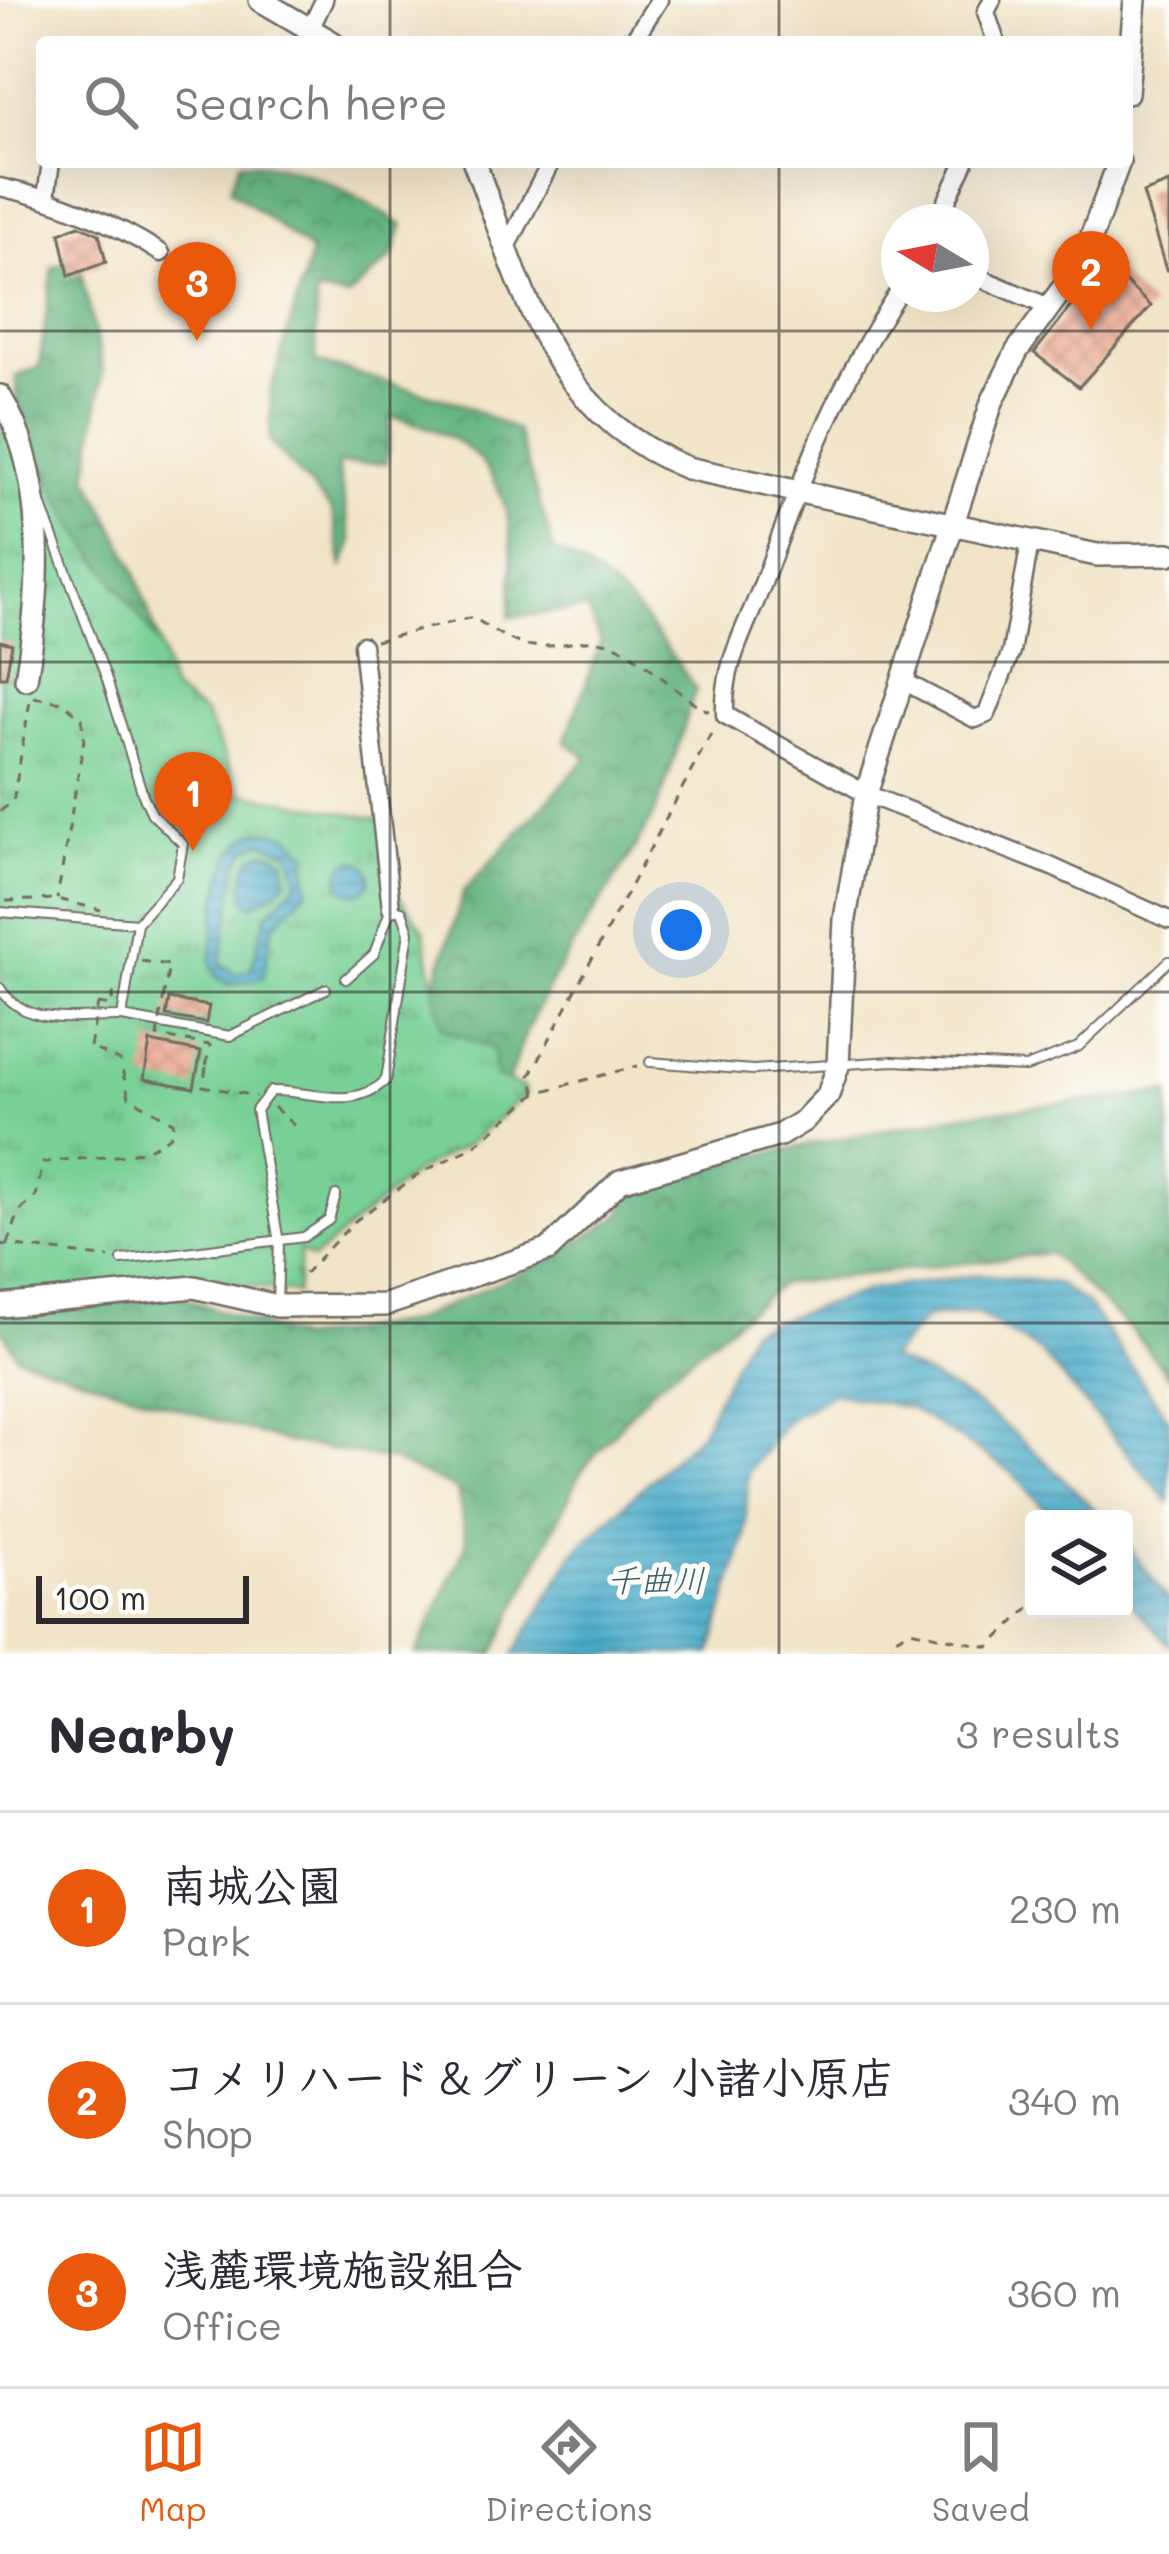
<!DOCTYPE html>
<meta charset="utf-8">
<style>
:root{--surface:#fff;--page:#f2f2f3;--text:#2b2b33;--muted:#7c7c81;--line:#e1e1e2;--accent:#ea580c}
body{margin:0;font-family:Mali,"Klee One",sans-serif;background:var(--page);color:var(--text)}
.controls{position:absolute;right:36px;bottom:36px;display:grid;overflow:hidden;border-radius:12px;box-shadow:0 12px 48px #0002}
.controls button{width:108px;height:108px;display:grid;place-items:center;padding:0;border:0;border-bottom:3px solid var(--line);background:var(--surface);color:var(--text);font:60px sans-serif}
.compass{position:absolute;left:881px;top:204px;width:108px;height:108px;border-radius:50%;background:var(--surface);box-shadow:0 12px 48px #0002;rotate:280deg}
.scale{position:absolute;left:36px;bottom:30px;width:213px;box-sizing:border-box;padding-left:12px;border:6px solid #2b2b2b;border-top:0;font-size:33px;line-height:42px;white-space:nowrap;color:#2b2b2b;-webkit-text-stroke:9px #fdfcf7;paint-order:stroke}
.you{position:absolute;left:681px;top:930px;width:42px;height:42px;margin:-30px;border:9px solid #fff;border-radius:50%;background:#1a73e8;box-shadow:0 0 0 18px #1a73e833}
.badge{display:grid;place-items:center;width:78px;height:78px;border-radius:50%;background:var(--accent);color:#fff;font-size:39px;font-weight:700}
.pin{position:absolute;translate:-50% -99px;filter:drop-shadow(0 3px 6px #0008)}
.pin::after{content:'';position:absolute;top:63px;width:42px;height:36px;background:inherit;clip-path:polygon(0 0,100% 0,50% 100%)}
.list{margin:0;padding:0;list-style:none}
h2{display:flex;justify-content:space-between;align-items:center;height:156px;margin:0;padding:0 48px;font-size:51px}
h2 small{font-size:39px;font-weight:400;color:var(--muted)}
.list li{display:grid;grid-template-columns:78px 1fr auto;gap:36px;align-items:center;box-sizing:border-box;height:192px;padding:0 48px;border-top:3px solid var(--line)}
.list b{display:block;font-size:45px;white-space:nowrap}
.list p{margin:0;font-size:39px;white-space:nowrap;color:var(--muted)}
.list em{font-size:39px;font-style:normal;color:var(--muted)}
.icon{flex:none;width:66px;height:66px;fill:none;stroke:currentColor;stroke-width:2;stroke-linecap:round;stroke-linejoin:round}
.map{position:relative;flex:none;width:1169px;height:1654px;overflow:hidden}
.search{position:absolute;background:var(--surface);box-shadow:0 12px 48px #0002;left:36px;right:36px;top:36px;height:132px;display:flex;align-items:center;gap:30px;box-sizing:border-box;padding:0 42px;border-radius:12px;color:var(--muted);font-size:45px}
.sheet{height:732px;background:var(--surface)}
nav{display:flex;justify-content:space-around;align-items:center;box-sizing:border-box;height:168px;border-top:3px solid var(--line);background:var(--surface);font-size:33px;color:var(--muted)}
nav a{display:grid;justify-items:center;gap:6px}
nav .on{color:var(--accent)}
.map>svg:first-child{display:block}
</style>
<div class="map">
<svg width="1169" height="1654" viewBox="0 0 1169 1654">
<defs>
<pattern id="forest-crowns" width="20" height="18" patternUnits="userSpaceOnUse" patternTransform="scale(3)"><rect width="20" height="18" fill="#62b27f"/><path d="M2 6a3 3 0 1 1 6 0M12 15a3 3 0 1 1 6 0" fill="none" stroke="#519168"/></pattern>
<pattern id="park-tufts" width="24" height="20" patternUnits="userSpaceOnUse" patternTransform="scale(3)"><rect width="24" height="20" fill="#78d096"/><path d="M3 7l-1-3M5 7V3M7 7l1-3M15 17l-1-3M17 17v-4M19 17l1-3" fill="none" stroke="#63a97b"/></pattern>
<pattern id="water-rules" width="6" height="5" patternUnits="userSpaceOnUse" patternTransform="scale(3)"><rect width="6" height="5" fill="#4aacca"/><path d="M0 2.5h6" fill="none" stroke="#3e8ca4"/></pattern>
<pattern id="building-cross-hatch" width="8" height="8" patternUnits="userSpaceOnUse" patternTransform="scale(3)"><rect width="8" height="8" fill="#edb19d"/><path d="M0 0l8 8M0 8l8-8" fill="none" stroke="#cb9887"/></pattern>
</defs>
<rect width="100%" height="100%" fill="#fdfcf7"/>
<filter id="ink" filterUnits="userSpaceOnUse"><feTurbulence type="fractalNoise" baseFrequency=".00833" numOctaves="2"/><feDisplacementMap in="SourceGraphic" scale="24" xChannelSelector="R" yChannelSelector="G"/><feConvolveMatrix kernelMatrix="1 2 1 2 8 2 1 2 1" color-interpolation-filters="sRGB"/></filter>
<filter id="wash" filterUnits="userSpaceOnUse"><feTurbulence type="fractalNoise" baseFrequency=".004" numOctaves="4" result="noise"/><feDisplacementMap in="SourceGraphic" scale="48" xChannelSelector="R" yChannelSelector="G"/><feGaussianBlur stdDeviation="2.7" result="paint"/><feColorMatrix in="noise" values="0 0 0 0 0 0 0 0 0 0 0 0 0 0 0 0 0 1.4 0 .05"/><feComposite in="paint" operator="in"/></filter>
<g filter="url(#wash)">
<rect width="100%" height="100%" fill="#f2e4c8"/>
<!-- forest -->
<path fill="url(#forest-crowns)" stroke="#466e55" stroke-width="3" d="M240,162C303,162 351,192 402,225L393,256L348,297L316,293V362L459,403L517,431L554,550C625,584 651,627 696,689C680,734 669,788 646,829C593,922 523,1002 502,1109L395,1186L413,1054L464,891L588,757L565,742L601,641L588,609L510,617C518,510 508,442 391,417L386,463L337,464L352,544L343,566L332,511L270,442L271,389L311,252L230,189Z
M78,259L103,369L88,476L132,562L160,646L66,520L17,399L16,377L39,367L53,267Z
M1169,1092V1376L1133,1332L1049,1253L781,1284L650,1390L582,1470L494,1654H416L467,1542L457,1490L391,1460L281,1441L17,1356L0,1326V1175L104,1254L188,1299L299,1339L410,1322L550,1259L618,1217L643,1178L964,1114Z"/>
<!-- park -->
<path fill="url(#park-tufts)" stroke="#527e60" stroke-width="3" d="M0,407L14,420L73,523L160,646L171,690L205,714L241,793L383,820L390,883L424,930L442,1028L493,1049L496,1077L524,1088L525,1095L468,1144L415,1172L313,1259L300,1251L296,1293L193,1279L0,1297Z"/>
<!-- water -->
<path fill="url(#water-rules)" stroke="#3a6c7a" stroke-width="3" fill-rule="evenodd" d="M260,831L289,835L306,852L308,890L273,926L263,978L228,985L215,975L211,961C217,921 214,845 260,831ZM262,841L291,853L298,882L267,913L251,969L235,974L221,963L238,863L247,849Z
M270,851L284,859L287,880L272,895L251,905L244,898C243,877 244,853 270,851Z
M339 877a16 16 0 1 1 32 0a16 16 0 1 1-32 0Z
M981,1274L1056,1283L1087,1304L1169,1419V1502L1040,1352L976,1313L927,1317L889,1359C978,1392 1039,1453 1104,1519H1054L1010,1471L910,1408L833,1393L787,1421L748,1472L745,1537L711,1654H514L575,1551L701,1432L750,1329L870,1290Z
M1124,1540L1169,1601V1645L1124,1596Z"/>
<g id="blocks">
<!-- building -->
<path fill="url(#building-cross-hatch)" d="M1169,183V270H1166L1143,193Z
M79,225L99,234L106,262L69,276L60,233Z
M1105,263L1151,306L1079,387L1034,353Z
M0,641L12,644L6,677H0Z
M169,999L209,1006L206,1023L166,1016Z
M150,1042L201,1052L194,1088L144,1079Z"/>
</g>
</g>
<g filter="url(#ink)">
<use href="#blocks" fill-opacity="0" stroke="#716c62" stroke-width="3"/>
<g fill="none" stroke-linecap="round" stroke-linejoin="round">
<defs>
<path id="lane" d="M42,506L106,677L143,795L152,814L183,844L177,878L137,923L122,1017L230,1036L326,989
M0,912L137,923
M0,988C26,1029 80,1016 122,1017
M650,1062L753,1070L893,1061L1026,1067L1078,1047L1169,961
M122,1260L304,1237L329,1220L336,1195
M277,1304L279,1242L256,1110L271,1091C312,1090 353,1112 386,1080L409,932L402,911L391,908L374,954L346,979"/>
<path id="street" d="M992,0L986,12L996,42
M304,42L324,0
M632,42L659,0
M0,187C58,200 111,221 161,253
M46,197L51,162
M937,222L965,162
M507,247L551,162
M971,274L1049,307
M899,291C838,382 800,482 763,583C745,631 723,663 725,715L866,794L1050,866L1169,920
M362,645L391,908
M905,682L975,719L987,714L1011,652L1030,542"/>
<path id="secondary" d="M260,0L332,42
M1127,93L1135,0
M474,162C524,290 548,412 687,468L1097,555L1169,554
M0,396C48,475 41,591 26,679
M0,1306L194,1287L277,1306L385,1305L548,1250L620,1181L780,1135L803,1121L828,1095L838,1066L845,919L866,794L992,402L1017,351L1082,262L1119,162"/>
</defs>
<!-- lane casing -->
<use href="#lane" stroke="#716c62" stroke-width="12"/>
<!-- street casing -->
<use href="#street" stroke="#716c62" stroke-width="21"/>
<!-- secondary casing -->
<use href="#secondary" stroke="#716c62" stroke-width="26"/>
<!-- path -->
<path stroke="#716c62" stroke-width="3" stroke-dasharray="9 9" stroke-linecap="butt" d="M375,641L473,617C491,629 511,644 533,646C563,649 586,633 617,646C646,659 690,706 709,711
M34,697L62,702L82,718L84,739L57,899
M0,811L13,802L31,695
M6,901L57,899L101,910
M141,961L169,965L164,994
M98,1004L111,1006L115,984
M206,1067L203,1086L256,1096
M536,1093L530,1076L714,728
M274,1107L299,1130
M0,1244L109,1258
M8,1244L19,1212L36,1196L43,1163C84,1154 140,1165 173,1133V1122L129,1097L120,1061L90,1047
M304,1274L355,1221L417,1175L473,1147L536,1093L637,1066
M891,1654L894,1639L910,1630L989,1647L1032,1605"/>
<!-- lane -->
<use href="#lane" stroke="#fff" stroke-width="8"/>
<!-- street -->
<use href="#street" stroke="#fff" stroke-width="16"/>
<!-- secondary -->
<use href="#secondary" stroke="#fff" stroke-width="21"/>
<!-- path-bridge -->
<path stroke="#716c62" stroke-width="3" stroke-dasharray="9 9" stroke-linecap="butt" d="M164,994L157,1036L210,1045L206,1067
M90,1047L98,1004"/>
</g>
</g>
<!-- grid -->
<path fill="none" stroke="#2b2b2b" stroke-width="3" stroke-opacity="0.55" d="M390,0V42M779,0V42M390,162V1654M779,162V1654M0,331H1169M0,662H1169M0,992H1169M0,1323H1169"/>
<g text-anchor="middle" stroke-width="10" stroke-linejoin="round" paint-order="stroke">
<!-- water labels -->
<g font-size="33" font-style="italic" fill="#375f6b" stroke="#fdfcf7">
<text x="656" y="1592">千曲川</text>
</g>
</g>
</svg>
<div class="controls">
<button><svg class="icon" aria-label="layers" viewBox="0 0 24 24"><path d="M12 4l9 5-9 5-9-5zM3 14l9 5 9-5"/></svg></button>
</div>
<svg class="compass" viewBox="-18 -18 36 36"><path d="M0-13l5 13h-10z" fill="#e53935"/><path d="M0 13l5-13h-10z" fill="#7c7c81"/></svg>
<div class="scale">100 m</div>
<div class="you"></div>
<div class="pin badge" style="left:193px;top:851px">1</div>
<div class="pin badge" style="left:1091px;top:330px">2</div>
<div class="pin badge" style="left:197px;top:341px">3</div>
<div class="search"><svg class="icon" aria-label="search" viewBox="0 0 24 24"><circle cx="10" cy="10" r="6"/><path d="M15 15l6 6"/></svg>Search here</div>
</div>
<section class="sheet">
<h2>Nearby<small>3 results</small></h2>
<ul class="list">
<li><span class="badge">1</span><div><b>南城公園</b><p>Park</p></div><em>230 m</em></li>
<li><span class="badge">2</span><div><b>コメリハード＆グリーン 小諸小原店</b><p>Shop</p></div><em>340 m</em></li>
<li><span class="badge">3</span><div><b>浅麓環境施設組合</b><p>Office</p></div><em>360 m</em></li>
</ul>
</section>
<nav>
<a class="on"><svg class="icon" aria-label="map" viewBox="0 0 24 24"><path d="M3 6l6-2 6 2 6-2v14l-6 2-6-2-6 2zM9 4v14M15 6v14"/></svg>Map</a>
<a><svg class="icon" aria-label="directions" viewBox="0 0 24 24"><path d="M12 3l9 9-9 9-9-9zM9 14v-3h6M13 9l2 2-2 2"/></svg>Directions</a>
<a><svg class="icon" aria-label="saved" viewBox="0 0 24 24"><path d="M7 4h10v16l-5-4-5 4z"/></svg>Saved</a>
</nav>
